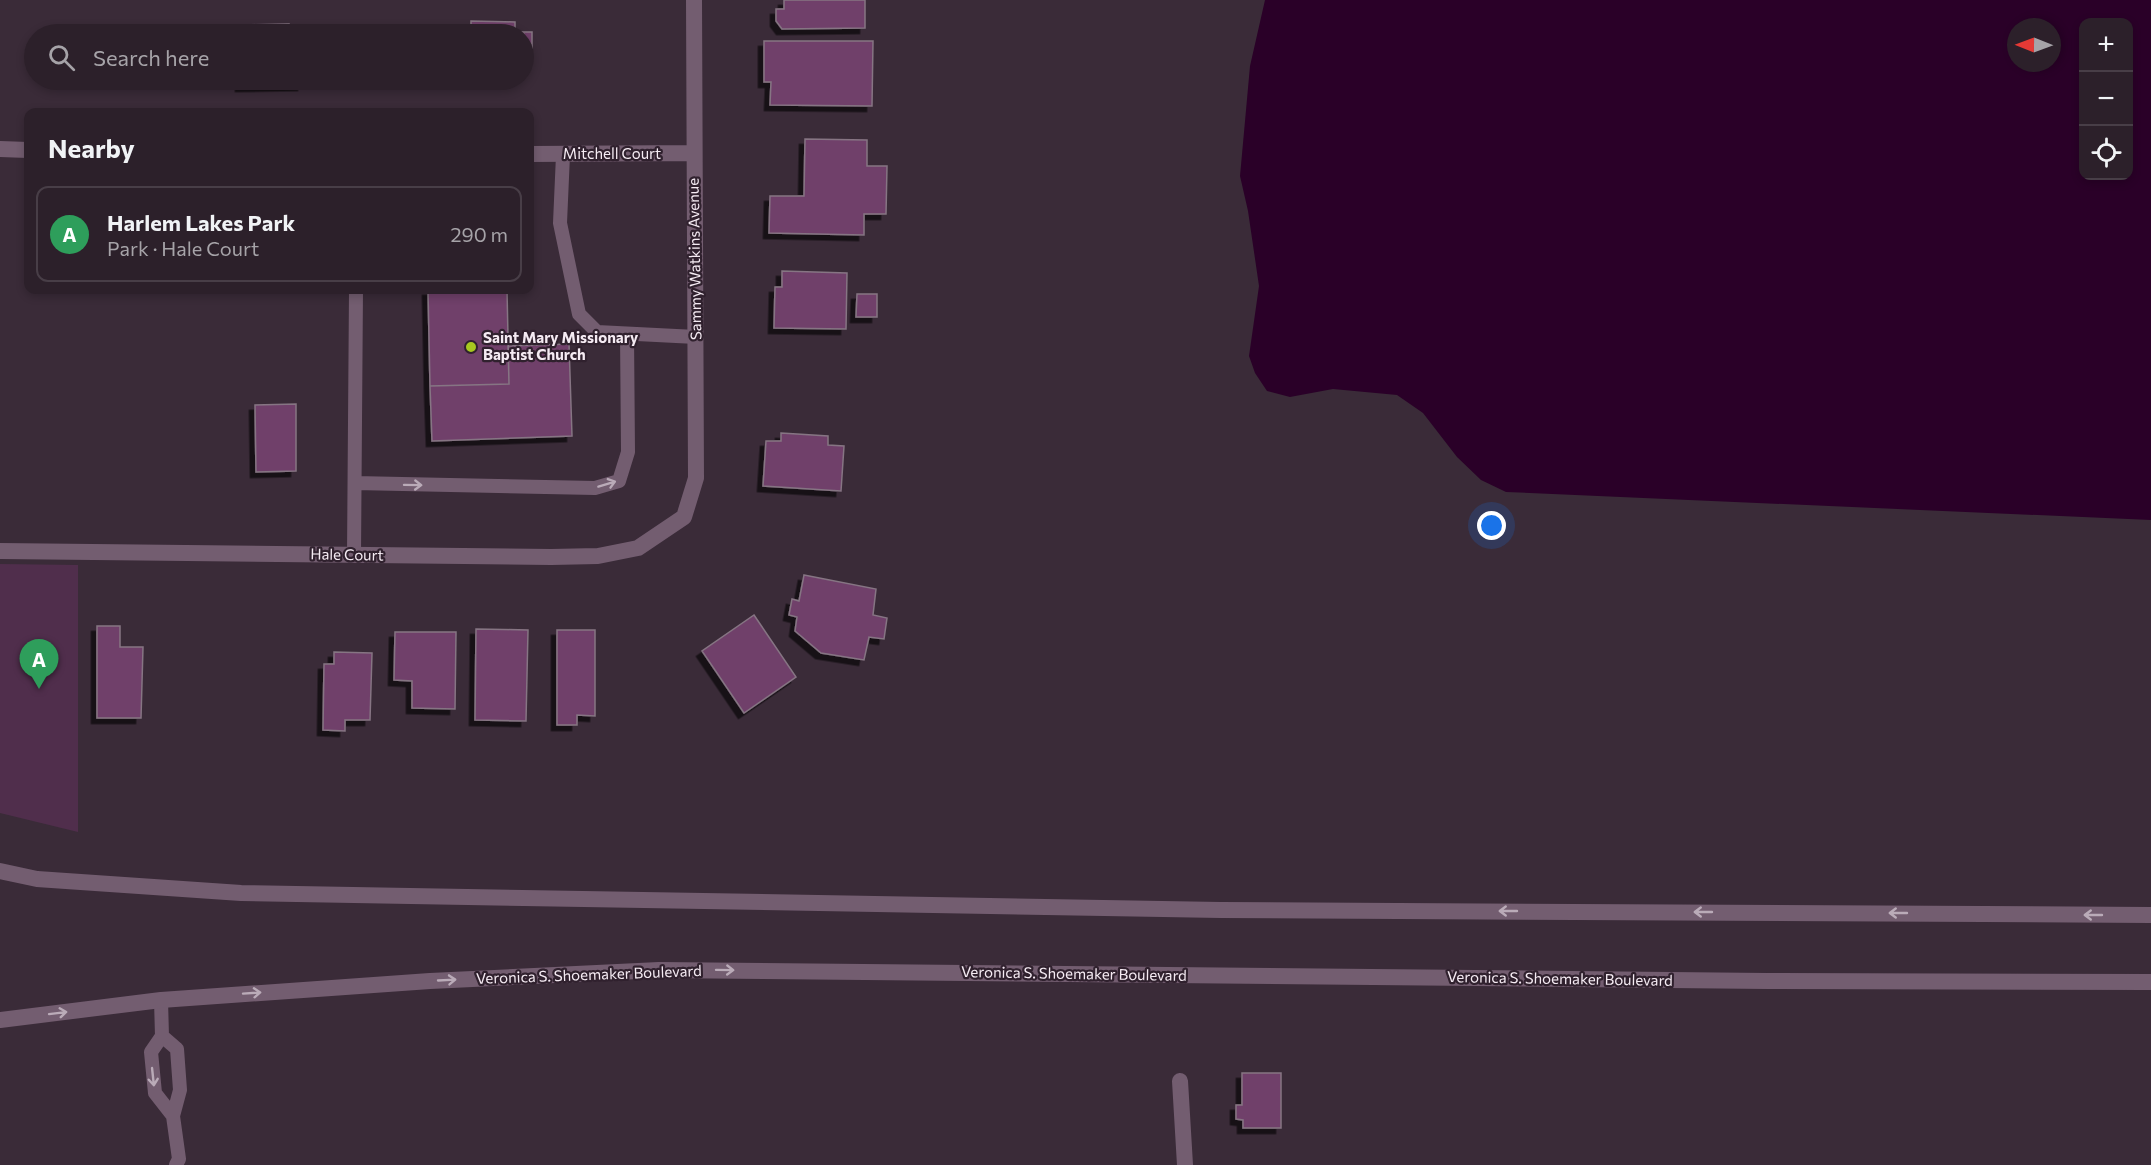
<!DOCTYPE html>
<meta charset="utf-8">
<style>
:root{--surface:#2c202a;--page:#342832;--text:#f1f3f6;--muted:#a6a3a8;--line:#483e47;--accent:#db2777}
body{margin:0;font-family:Commissioner,sans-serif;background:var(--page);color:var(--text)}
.controls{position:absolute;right:18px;top:18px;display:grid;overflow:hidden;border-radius:12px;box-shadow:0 3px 9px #0003}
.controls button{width:54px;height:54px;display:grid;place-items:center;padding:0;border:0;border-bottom:2px solid var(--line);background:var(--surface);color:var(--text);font:30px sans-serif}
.compass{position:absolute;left:2007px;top:18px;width:54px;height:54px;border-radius:50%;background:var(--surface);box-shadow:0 3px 9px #0003;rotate:271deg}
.you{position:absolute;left:1492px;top:526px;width:21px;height:21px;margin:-15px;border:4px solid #fff;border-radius:50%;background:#1a73e8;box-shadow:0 0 0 9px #1a73e833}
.badge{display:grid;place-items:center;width:39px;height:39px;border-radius:50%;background:var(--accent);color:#fff;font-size:20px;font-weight:700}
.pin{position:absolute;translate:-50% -50px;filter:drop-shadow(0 2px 3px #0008)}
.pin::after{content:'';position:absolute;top:32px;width:21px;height:18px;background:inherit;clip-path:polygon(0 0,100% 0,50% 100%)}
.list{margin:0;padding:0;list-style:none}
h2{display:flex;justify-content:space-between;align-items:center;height:78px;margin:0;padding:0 24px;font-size:26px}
h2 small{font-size:20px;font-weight:400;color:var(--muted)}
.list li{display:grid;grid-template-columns:39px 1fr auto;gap:18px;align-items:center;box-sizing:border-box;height:96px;margin:0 12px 12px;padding:0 12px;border:2px solid var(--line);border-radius:12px}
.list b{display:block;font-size:22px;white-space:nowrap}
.list p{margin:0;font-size:20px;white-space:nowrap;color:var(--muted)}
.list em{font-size:20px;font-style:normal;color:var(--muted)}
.icon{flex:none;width:33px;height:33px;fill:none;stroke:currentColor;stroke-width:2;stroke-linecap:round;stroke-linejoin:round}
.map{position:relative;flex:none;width:2151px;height:1165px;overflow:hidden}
.search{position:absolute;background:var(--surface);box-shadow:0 3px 9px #0003;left:24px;top:24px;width:510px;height:66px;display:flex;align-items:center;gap:15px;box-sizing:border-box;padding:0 21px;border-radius:33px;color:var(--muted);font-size:22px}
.panel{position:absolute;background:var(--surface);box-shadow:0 3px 9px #0003;left:24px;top:108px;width:510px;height:186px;border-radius:12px}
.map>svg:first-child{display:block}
</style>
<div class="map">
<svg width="2151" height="1165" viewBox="0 0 2151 1165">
<defs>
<filter id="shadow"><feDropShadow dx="-5.5" dy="5.5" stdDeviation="0" flood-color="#0009"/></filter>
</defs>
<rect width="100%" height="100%" fill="#3a2b38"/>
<!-- green -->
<path fill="#502e4c" d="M0,564L78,565V832L0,813Z"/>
<!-- water -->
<path fill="#2a0028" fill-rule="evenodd" d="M1265,0H2151V520L1506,492L1481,480L1457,457L1423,413L1397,395L1333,389L1290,397L1267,391L1255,373L1249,356L1259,286L1248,211L1240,176L1250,66ZM2084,22H2128V176H2084ZM2016,27H2052V63H2016Z"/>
<!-- building -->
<path fill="#70406b" stroke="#867583" stroke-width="1.5" filter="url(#shadow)" d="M784,0H865V28L782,29L776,21V9H784Z
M471,21L515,22V32H532V55H524V34H471Z
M289,24V34H240V25Z
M764,41H873L872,106L770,105L771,82H764Z
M241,80H303V85L241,86Z
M805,139L867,140V166H887L886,214H864V235L769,233L770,196H804Z
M782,271L847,273L846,329L774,328L775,287H782Z
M428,290H507L509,384L430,386Z
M857,294H877V317H856Z
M569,344L572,436L432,441L430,386L509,384L508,346Z
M296,404V471L256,472L255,405Z
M781,433L828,436V445L844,446L841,491L763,486L766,441H781Z
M804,575L876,589L873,615L887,618L884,639L869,637L864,660L821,653L795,631L797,617L789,615L792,599L799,601Z
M754,615L796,677L744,713L702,651Z
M97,626H120V647H143L141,718H97Z
M476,629L528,630L526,721L475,720Z
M557,630H595V716L577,715V725H557Z
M395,632H456L455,709L412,708V681L394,680Z
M334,652L372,653L370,720H345V731L323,730L324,664H334Z
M1242,1073H1281V1128H1243V1120L1236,1119V1105H1242Z"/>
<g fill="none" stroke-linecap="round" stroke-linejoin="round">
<!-- service -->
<path stroke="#735d70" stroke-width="14" d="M563,155L560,223L579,314L597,332L696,337
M355,483L595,488L619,481L628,452L627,334
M354,555L356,290
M161,1000L162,1036L151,1052L155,1093L173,1116
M162,1036L177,1049L180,1090L173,1116L179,1159L176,1165"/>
<!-- minor -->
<path stroke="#735d70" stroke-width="16" d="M0,149L28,150
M530,154L694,153
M0,551L551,557L598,556L638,548L684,517L696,478L694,0
M1180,1081L1185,1165"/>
<!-- tertiary -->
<path stroke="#735d70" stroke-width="16" d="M0,871L37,879L241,893L1221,910L2151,915
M0,1020L161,1000L430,981L659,970L1767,981L2151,982"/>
</g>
<!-- one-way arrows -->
<defs><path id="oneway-shaft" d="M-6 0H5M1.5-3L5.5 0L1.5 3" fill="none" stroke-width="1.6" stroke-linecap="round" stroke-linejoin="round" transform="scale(1.5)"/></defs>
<g stroke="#baabb8">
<use href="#oneway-shaft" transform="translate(607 484) rotate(-17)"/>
<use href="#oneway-shaft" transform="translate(413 485) rotate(1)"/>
<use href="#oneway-shaft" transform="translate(1508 911) rotate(-180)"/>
<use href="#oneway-shaft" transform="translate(1703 912) rotate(-180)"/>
<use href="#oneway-shaft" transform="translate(1898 913) rotate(-180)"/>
<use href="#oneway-shaft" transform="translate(2093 915) rotate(-180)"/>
<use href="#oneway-shaft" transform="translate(725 970) rotate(1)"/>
<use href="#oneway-shaft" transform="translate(447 980) rotate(-3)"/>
<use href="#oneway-shaft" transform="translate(252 993) rotate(-4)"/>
<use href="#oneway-shaft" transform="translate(58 1013) rotate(-7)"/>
<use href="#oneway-shaft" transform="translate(153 1077) rotate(84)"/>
</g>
<!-- markers -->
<circle fill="#a7c820" stroke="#30212e" stroke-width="2" cx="471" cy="347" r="6"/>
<g text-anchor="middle" stroke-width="4.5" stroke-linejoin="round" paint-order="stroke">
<!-- street labels -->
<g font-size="15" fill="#f5ebf3" stroke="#30212e">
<text x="612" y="159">Mitchell Court</text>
<text transform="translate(695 259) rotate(-91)" y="5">Sammy Watkins Avenue</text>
<text transform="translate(347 555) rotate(1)" y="5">Hale Court</text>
<text transform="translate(1074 974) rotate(1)" y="5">Veronica S. Shoemaker Boulevard</text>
<text transform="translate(589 975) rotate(-2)" y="5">Veronica S. Shoemaker Boulevard</text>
<text transform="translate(1560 979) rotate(1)" y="5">Veronica S. Shoemaker Boulevard</text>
</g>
<!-- poi labels -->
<g font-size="15" font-weight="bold" fill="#f5ebf3" stroke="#30212e" text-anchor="start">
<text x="483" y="343">Saint Mary Missionary<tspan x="483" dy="17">Baptist Church</tspan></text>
</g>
</g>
</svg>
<div class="controls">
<button>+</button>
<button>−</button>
<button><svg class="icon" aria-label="locate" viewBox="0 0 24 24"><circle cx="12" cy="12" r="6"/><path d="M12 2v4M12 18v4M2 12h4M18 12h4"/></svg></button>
</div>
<svg class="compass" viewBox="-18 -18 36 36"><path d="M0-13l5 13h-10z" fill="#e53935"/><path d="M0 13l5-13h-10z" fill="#a6a3a8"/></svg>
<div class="you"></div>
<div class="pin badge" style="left:39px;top:689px;background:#2e9e5b">A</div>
<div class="search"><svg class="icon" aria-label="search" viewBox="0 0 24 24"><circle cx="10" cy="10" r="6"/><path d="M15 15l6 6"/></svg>Search here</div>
<section class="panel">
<h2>Nearby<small></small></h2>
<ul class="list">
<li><span class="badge" style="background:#2e9e5b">A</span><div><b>Harlem Lakes Park</b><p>Park · Hale Court</p></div><em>290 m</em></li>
</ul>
</section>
</div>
